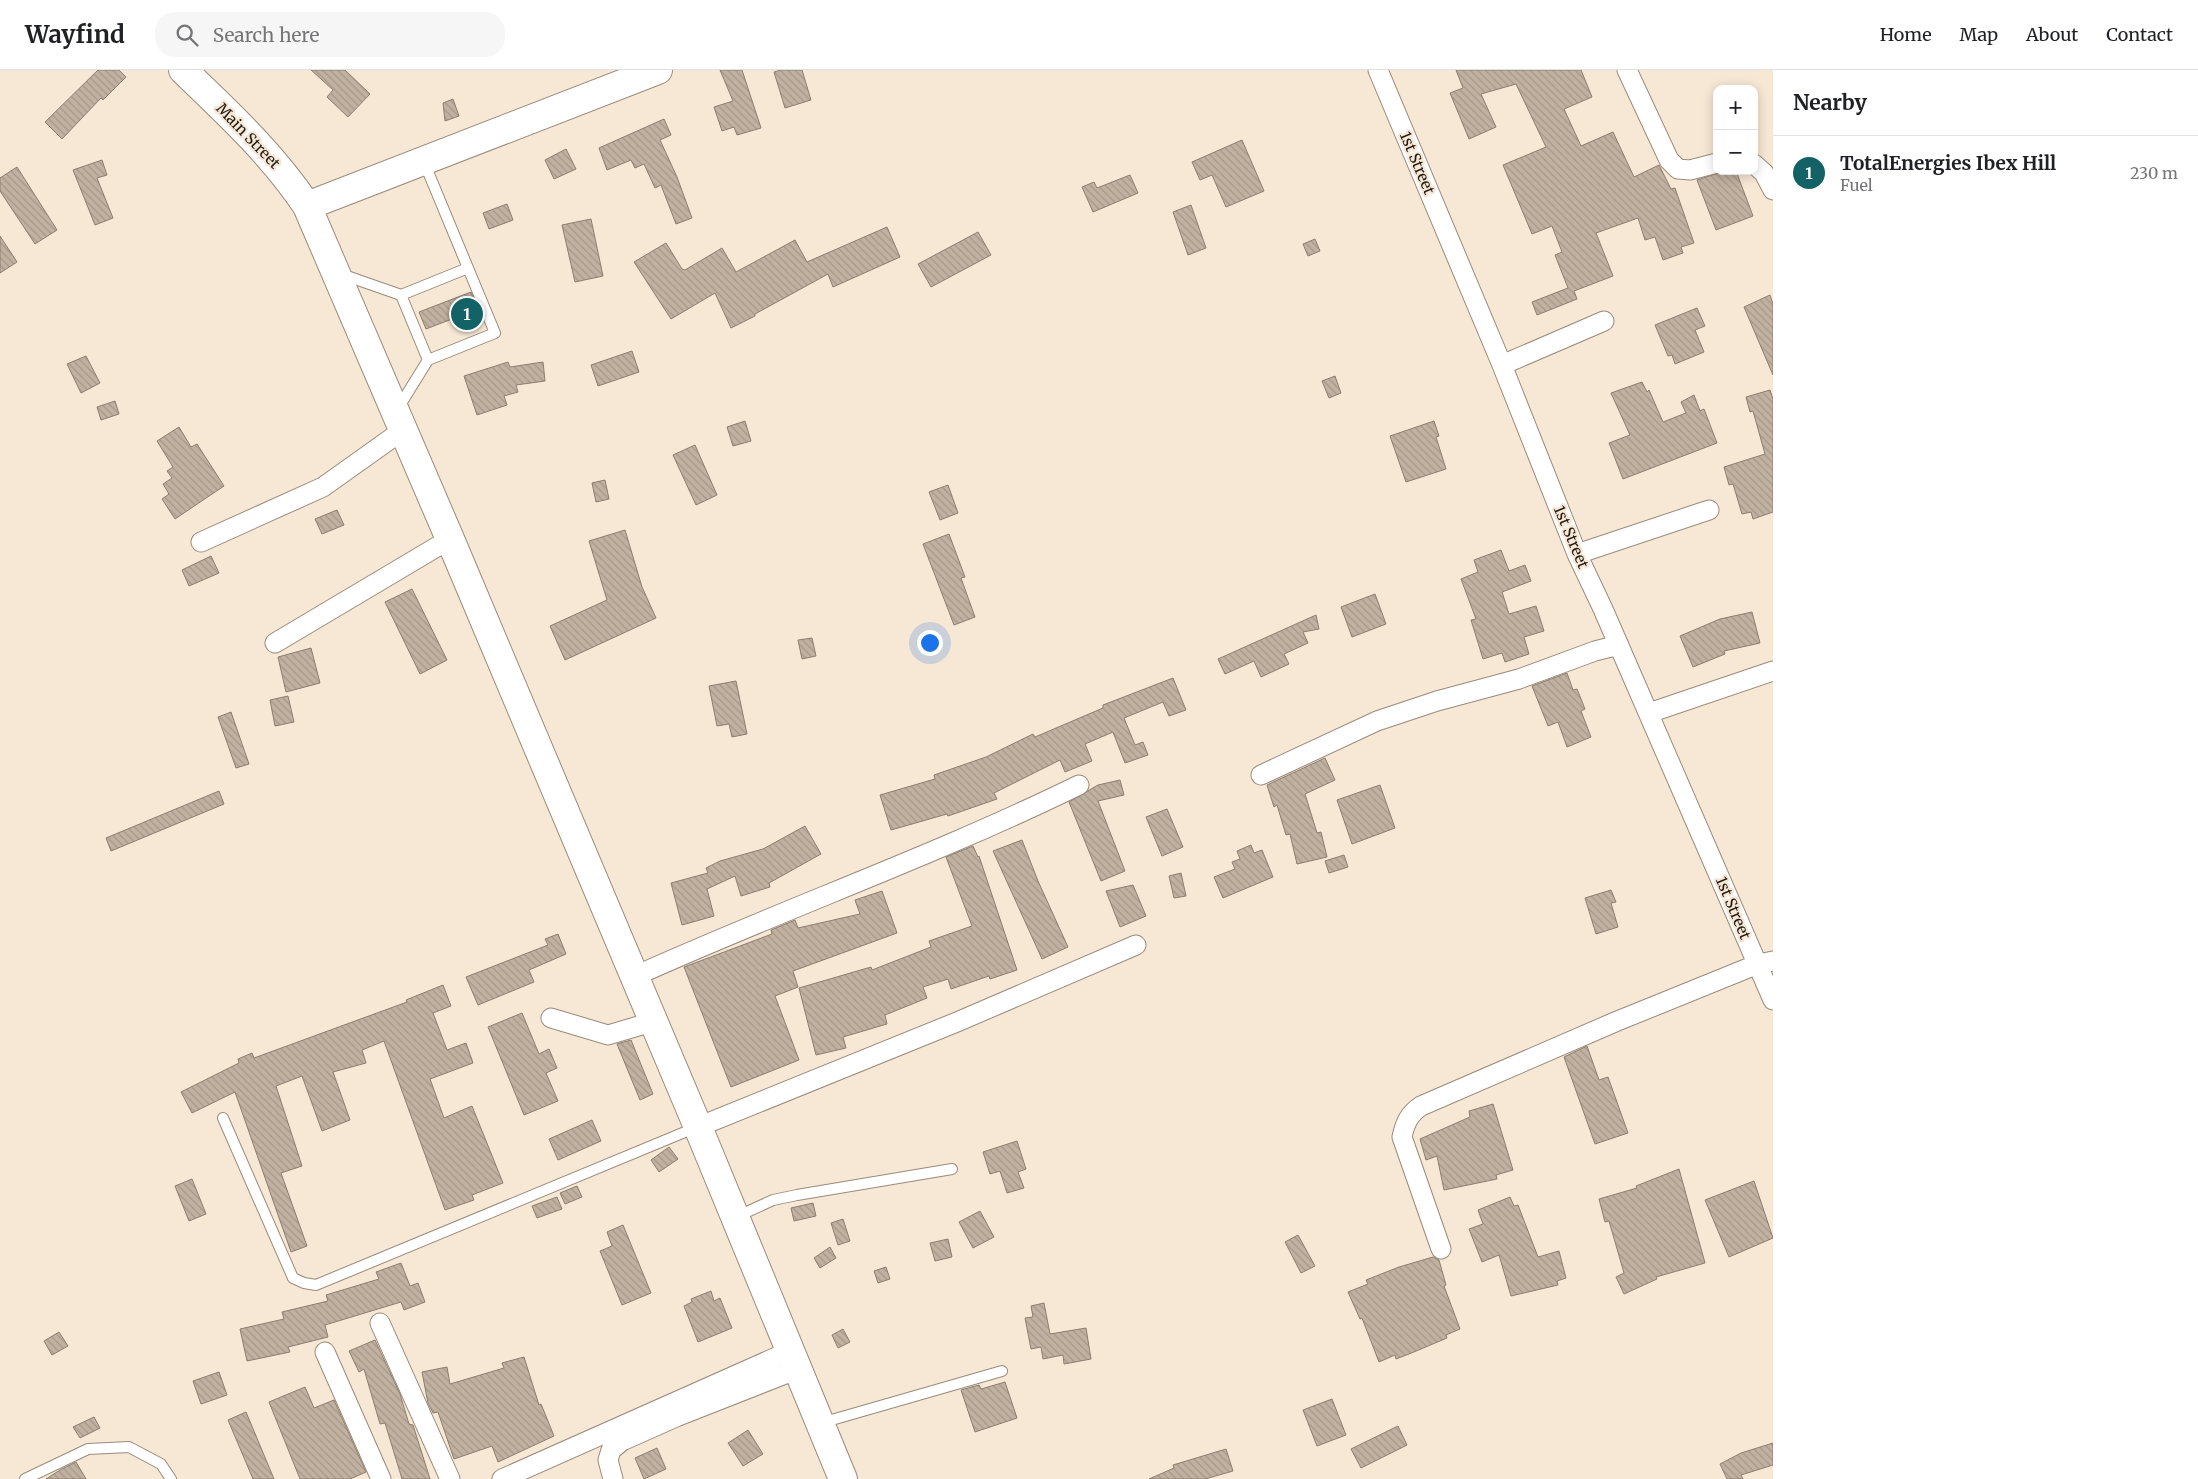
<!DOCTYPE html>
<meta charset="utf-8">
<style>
:root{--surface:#fff;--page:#f6f6f6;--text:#202124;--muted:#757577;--line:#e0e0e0;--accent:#126266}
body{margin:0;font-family:Merriweather,serif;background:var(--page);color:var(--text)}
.controls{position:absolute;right:15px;top:15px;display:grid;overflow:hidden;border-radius:10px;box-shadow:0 2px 12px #0003}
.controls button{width:45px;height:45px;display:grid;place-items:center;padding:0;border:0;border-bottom:1px solid var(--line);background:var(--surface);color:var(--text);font:25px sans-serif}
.you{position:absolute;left:929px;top:572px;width:18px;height:18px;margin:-12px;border:4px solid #fff;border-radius:50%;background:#1a73e8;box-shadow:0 0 0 8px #1a73e833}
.badge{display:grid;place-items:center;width:32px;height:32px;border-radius:50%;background:var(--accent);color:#fff;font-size:16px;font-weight:700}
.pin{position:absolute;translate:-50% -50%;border:2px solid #fff;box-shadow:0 1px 5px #0006}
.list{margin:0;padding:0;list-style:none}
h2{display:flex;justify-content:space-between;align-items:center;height:65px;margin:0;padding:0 20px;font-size:21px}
h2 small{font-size:16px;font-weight:400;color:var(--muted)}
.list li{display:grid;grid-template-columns:32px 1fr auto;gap:15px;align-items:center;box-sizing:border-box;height:75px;padding:0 20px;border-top:1px solid var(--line)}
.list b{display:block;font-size:19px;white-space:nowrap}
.list p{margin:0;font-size:16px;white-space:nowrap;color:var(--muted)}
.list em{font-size:16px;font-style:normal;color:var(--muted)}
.icon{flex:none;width:28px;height:28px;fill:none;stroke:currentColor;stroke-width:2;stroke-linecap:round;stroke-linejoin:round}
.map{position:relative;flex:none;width:1773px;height:1409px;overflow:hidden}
header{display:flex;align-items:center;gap:30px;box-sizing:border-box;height:70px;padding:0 25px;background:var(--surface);border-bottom:1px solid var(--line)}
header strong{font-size:24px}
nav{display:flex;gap:28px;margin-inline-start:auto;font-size:18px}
.search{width:350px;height:45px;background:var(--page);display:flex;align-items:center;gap:12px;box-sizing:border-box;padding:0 18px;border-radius:20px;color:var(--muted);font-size:19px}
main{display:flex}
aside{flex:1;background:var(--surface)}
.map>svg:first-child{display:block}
</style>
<header>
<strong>Wayfind</strong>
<div class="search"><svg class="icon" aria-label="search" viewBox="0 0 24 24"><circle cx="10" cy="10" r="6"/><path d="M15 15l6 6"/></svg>Search here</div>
<nav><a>Home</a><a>Map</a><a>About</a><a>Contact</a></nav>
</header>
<main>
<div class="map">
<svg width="1773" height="1409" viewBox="0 0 1773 1409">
<defs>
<pattern id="building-back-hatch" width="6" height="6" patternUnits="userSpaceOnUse" patternTransform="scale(1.25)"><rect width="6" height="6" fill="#c1b1a1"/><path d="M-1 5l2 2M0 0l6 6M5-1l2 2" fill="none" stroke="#a5988a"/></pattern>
</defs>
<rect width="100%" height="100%" fill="#f7e7d5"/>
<!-- building -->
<path fill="url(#building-back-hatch)" stroke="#8c7e6f" d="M98,0H119L126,7L103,30L101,28L62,69L45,52Z
M311,0H345L370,24L348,47L327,27L333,20Z
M720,0H742L761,58L737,65L734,57L722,61L714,37L733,31Z
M781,0H802L811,30L785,38L774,2Z
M1456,0H1581L1592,27L1564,39L1581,76L1613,62L1634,107L1659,95L1671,119L1675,118L1694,173L1681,177L1683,183L1663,190L1655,167L1645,170L1638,148L1596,163L1613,206L1574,221L1577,229L1537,245L1532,232L1568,218L1555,185L1562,182L1552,156L1532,164L1503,95L1546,77L1516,14L1481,24L1496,57L1469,69L1450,23L1463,18Z
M453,29L459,46L445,51L443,33Z
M664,49L671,65L660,70L677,107L692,148L676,154L661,115L655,118L644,94L635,98L631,90L607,100L599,78Z
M1242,70L1264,121L1226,137L1212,105L1200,110L1192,92Z
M566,79L576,99L554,109L545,90Z
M102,90L107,105L97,108L113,148L95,155L73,100Z
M17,97L57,160L35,174L0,121V108Z
M1725,101H1736L1753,146L1716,160L1697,110Z
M1130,105L1138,123L1093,142L1082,117L1094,112L1097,118Z
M507,134L513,150L489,159L483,143Z
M1191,135L1206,178L1188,185L1173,142Z
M591,149L603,206L575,212L562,155Z
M887,157L900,187L833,217L828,204L755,244V246L731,258L715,223L671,249L634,192L666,173L682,199L685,200L722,178L736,202L795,170L807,192Z
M978,162L991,185L931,217L918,194Z
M0,166L17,192L0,203Z
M1315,169L1320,181L1308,186L1303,174Z
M471,222L478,239L426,259L419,242Z
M1770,225L1773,234V305L1744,237Z
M1697,238L1705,256L1695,260L1704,282L1675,294L1672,285L1668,286L1655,255Z
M632,281L639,302L598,316L591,295Z
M86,286L100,313L81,323L67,294Z
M508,292L510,297L543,292L545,311L516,315L518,322L504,326L507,335L477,345L464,306Z
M1335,306L1341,323L1329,328L1322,311Z
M1642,312L1647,322L1649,320L1663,352L1686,343L1681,332L1694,325L1700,341L1704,339L1717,373L1623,409L1609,373L1630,365L1611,323Z
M1770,320L1773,329V442L1753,449L1751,442L1742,444L1733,414L1729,415L1724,397L1765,384L1753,341L1750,342L1746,327Z
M115,331L119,344L101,350L97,337Z
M745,351L751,371L733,376L727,357Z
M1434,351L1439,366L1436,367L1446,399L1406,412L1390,366Z
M179,357L191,377L197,374L224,416L175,449L162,429L169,424L163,414L172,408L167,401L173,397L157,371Z
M695,375L717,425L696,435L673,385Z
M605,410L609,429L596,432L592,413Z
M948,415L958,443L940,450L929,422Z
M337,440L344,455L322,464L315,449Z
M625,460L642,517L656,548L565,590L550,556L607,530L589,471Z
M949,464L965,507L961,508L975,547L954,555L923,474Z
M1501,480L1509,501L1525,495L1531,511L1502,522L1509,544L1536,536L1544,561L1524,567L1529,584L1505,592L1502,583L1483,589L1471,550L1476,549L1461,509L1478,502L1474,490Z
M211,486L219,503L189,516L182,500Z
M412,519L447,590L420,604L385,532Z
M1375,524L1386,554L1352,567L1341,537Z
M1752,542L1760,573L1724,581L1725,584L1693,597L1680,566L1720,549Z
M1316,545L1319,559L1303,562L1308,573L1284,584L1289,594L1261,607L1254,591L1225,604L1218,589Z
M812,568L816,586L802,589L798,570Z
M311,578L320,613L286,622L278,587Z
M1567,603L1573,620L1577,619L1585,639L1581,641L1591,667L1567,677L1558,652L1548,656L1532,616Z
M1173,608L1186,640L1169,646L1163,632L1124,648L1135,675L1143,672L1148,685L1125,693L1113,662L1085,674L1092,691L1065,702L1060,690L994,723L997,729L948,746L947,744L891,760L880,725L935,709L934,705L986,687L1033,664L1035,667L1103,638V635Z
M736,611L747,664L732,667L729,654L717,656L709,616Z
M288,626L294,652L275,656L270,630Z
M231,642L249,694L236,698L218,647Z
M1325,688L1335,710L1305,724L1317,763L1321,762L1327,787L1297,794L1290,764L1286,765L1277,735L1274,737L1267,715Z
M1120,710L1124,725L1098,731L1125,801L1101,811L1069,732L1098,715Z
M1380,715L1395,758L1352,774L1337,730Z
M219,721L224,734L111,781L106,768Z
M1167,739L1183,777L1162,786L1146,747Z
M805,756L821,784L769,813L770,817L741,826L735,806L707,819L714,846L682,855L671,813L708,803L706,798L720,791L763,779Z
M1022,770L1038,811L1068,877L1042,889L993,781Z
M1251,775L1254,783L1262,780L1273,807L1223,828L1214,807L1235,799L1232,792L1240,789L1237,781Z
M973,776L978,787L979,786L1017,900L990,909L989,906L951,919L948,909L923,917L927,928L885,945L887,954L843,967L846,978L816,985L799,918L871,897L872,900L931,877L929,871L972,856L946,787Z
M1344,785L1348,797L1329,803L1325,791Z
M1181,803L1186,826L1174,828L1169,806Z
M1133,815L1146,846L1120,857L1106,821Z
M1611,820L1616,832L1611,833L1618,857L1596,864L1585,828Z
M882,821L897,863L793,901L798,917L775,926L799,990L731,1017L684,897L772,864L771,860L795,850L798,858L860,844L855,830Z
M558,864L566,884L529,900L534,912L478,935L466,907L548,875L545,869Z
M443,915L451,936L433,943L447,980L466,973L473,993L430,1009L444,1048L472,1036L503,1113L472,1125L474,1130L445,1140L384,971L362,980L366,993L333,1002L350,1050L322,1061L302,1006L276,1016L302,1096L281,1103L307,1176L291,1182L235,1022L192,1043L181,1022L239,993L238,989L252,983L254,988L407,932L406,930Z
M522,943L539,984L549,979L557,998L546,1003L558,1031L524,1045L488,957Z
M631,970L653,1024L640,1030L617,974Z
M1587,976L1599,1010L1608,1007L1628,1063L1595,1074L1564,987Z
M1493,1034L1513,1100L1496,1105L1497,1109L1444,1120L1437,1086L1426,1090L1420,1069L1470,1047L1469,1041Z
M592,1050L601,1071L558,1090L549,1069Z
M1017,1071L1026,1099L1018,1102L1024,1118L1007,1123L1000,1101L990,1104L983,1082Z
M669,1077L678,1089L659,1102L651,1090Z
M1679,1099L1705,1193L1656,1207L1657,1209L1624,1224L1616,1207L1624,1203L1609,1151L1605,1152L1599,1129L1637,1118L1636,1116Z
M192,1109L206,1144L189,1151L175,1116Z
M1754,1111L1773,1168L1729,1187L1705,1130Z
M577,1116L582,1127L565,1134L560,1123Z
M557,1127L562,1139L537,1148L532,1136Z
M1510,1127L1514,1136L1518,1135L1538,1187L1559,1181L1566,1208L1557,1211L1558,1215L1511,1226L1499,1185L1482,1192L1469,1159L1483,1154L1478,1140Z
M813,1133L816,1146L794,1151L791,1138Z
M980,1141L994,1167L973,1178L959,1152Z
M843,1149L850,1171L838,1175L831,1153Z
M623,1155L651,1223L622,1235L600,1181L612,1176L607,1162Z
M1298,1165L1315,1196L1301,1203L1285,1172Z
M948,1169L952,1187L935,1191L930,1173Z
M830,1177L836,1188L820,1198L814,1188Z
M1433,1187L1439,1190L1446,1215L1444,1216L1460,1259L1446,1265L1447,1268L1409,1284L1396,1289L1395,1285L1379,1292L1362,1248L1360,1249L1348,1222L1368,1214L1366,1210L1399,1197Z
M401,1193L410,1216L418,1213L425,1232L404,1240L401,1232L325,1255L328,1267L288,1277L290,1282L247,1291L240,1259L284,1249L282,1242L328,1231L326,1225L379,1209L376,1202Z
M886,1197L890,1209L878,1213L874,1201Z
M711,1221L714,1231L720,1228L732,1258L698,1272L684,1236L692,1232L691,1229Z
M1044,1233L1050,1264L1086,1258L1091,1289L1064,1294L1063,1285L1043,1289L1041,1277L1031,1279L1025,1248L1033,1247L1031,1236Z
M843,1259L850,1272L838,1278L832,1265Z
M59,1262L68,1276L52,1285L44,1271Z
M375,1270L400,1324L409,1354L413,1355L430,1409H402L385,1353L380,1354L364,1299L359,1302L349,1281Z
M524,1287L539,1335L541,1334L554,1366L498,1392L492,1376L454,1389L438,1342L433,1343L428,1333L422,1302L447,1297L450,1314L504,1298L502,1293Z
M219,1302L227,1325L201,1334L193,1311Z
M1005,1312L1017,1348L975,1362L961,1320L979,1315L981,1319Z
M305,1317L314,1338L334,1330L366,1402L350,1409H300L269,1332Z
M1332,1329L1346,1365L1317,1376L1303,1340Z
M246,1342L274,1409H253L228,1350Z
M94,1347L100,1358L80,1368L73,1357Z
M1398,1356L1407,1375L1361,1398L1351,1379Z
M748,1360L763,1384L743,1396L728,1373Z
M1773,1373V1395L1741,1405L1743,1409H1727L1720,1394L1741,1383Z
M657,1378L666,1399L644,1409L635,1388Z
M1226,1379L1233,1401L1205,1409H1149L1174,1398L1173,1395Z
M76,1392L86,1409H46L60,1400Z"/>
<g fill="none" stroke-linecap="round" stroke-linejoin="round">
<defs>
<path id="lane" d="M424,92L495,263L428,290L401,225L468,198
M341,204L401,225
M397,340L428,290
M223,1048L293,1208L304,1213L316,1215L697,1057
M736,1147L773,1130L797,1125L952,1099
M821,1353L1002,1301
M25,1409L88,1379L129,1377L161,1394L171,1409"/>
<path id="street" d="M1378,0L1502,295L1577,484L1603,539L1773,930
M1627,0L1669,90L1678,99L1690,100L1717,93
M1754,94L1764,103L1773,120
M1502,295L1604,251
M201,472L323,417L403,360
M1577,484L1709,440
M275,573L450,469
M1649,643L1773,601
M1261,705L1377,651L1437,631L1519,609L1595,581L1619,575
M633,907C781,840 934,786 1079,715
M551,948L608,965L652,952
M698,1057L957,952L1136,875
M1441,1179L1402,1067C1405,1053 1409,1044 1421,1036L1615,952L1758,894L1773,891
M380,1253L450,1409
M325,1282L381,1409
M502,1409L790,1281
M613,1409L608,1390L611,1380L622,1371L676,1347L798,1299"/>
<path id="secondary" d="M183,0C228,43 273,85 307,136L450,469L698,1057L843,1409
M307,136L658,0"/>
</defs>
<!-- lane casing -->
<use href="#lane" stroke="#998b7b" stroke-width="12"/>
<!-- street casing -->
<use href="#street" stroke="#998b7b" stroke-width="21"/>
<!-- secondary casing -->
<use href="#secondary" stroke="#998b7b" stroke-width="30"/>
<!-- lane -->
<use href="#lane" stroke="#fff" stroke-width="10"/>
<!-- street -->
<use href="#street" stroke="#fff" stroke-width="19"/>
<!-- secondary -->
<use href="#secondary" stroke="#fff" stroke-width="28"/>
</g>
<g text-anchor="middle" stroke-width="4.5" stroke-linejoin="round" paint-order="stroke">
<!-- street labels -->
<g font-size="15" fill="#1e1913" stroke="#f7e7d5">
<text transform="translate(248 66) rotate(46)" y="5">Main Street</text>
<text transform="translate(1417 93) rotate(67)" y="5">1st Street</text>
<text transform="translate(1571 467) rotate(67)" y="5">1st Street</text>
<text transform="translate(1733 838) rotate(67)" y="5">1st Street</text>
</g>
</g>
</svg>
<div class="controls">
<button>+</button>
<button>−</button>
</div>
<div class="you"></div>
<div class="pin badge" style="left:467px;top:244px">1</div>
</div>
<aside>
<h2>Nearby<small></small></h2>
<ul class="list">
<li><span class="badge">1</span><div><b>TotalEnergies Ibex Hill</b><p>Fuel</p></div><em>230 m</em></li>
</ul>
</aside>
</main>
